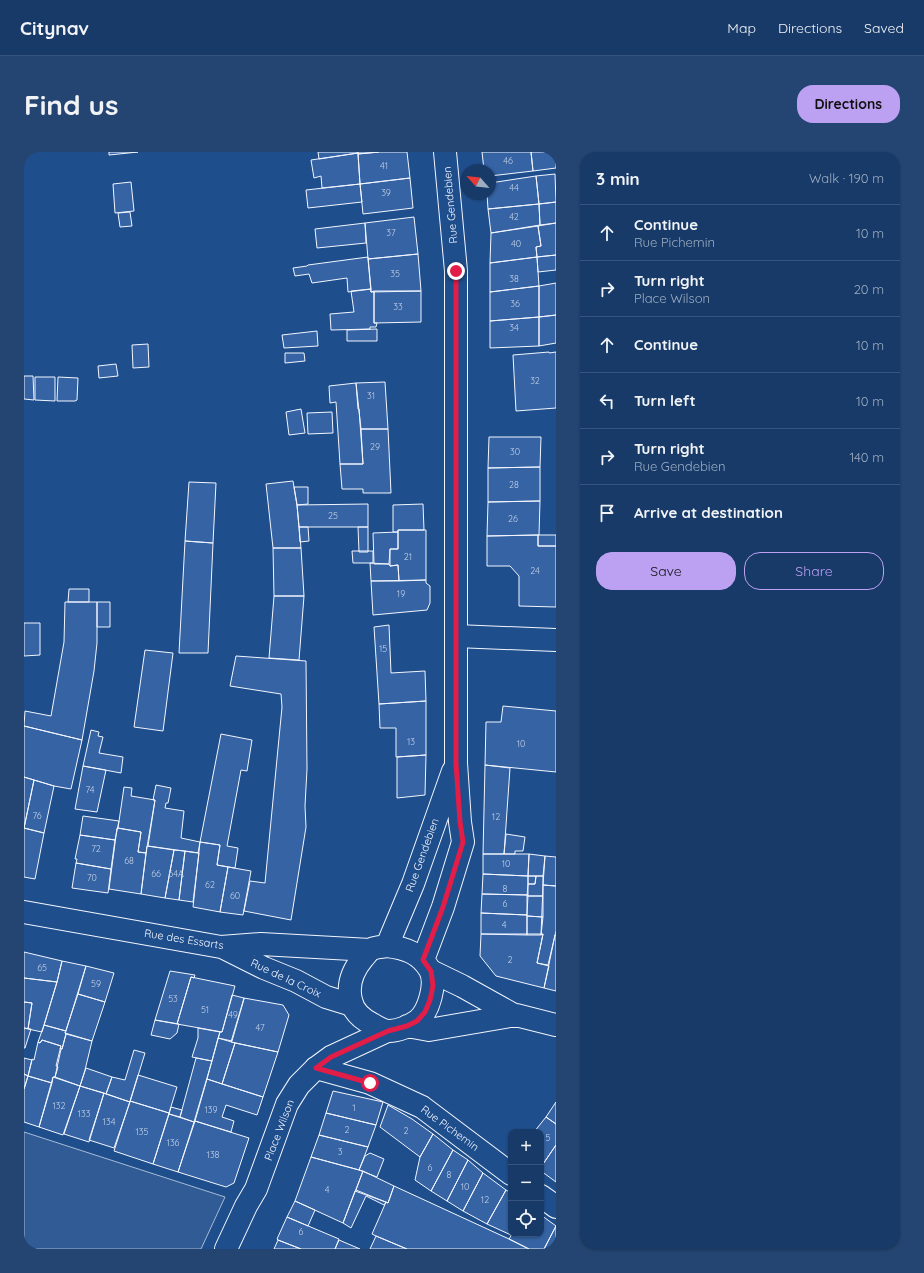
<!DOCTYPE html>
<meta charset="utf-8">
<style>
:root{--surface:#173a69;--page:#244571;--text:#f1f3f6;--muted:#9eadc0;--line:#36547d;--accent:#bca0f2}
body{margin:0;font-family:Quicksand,sans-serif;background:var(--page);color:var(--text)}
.controls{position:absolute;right:12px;bottom:12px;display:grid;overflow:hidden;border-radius:8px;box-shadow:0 1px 3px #0004}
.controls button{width:36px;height:36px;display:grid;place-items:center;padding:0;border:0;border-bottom:1px solid var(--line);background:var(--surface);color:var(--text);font:20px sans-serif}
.compass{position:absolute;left:436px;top:12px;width:36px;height:36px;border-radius:50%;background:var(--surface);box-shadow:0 1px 3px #0004;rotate:297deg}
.stop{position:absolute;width:12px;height:12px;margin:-9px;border:3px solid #e11d48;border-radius:50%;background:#fff}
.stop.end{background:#e11d48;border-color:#fff;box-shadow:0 1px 4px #0008}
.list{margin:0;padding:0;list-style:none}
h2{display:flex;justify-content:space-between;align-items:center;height:52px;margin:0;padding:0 16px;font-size:17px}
h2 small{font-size:13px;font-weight:400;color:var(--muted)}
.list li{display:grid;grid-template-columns:26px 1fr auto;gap:12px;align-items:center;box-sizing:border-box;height:56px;padding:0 16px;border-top:1px solid var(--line)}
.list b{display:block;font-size:15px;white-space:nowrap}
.list p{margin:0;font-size:13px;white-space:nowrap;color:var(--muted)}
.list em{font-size:13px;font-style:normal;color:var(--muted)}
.actions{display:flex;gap:8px;padding:12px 16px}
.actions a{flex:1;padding:9px 0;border:1px solid var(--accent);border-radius:16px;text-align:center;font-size:14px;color:var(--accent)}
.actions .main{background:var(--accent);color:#111}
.icon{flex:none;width:22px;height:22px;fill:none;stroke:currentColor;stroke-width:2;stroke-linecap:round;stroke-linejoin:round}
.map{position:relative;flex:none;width:532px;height:1097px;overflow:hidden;border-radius:16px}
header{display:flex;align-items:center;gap:24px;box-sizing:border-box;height:56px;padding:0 20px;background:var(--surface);border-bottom:1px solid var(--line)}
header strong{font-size:19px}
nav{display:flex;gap:22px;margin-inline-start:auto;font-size:14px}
.intro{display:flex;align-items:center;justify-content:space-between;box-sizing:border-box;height:96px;padding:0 24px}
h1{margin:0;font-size:28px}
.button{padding:10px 18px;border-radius:16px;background:var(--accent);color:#111;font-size:14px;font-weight:700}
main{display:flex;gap:24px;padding:0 24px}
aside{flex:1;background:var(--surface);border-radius:16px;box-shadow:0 1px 3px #0004}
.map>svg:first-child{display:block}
</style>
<header>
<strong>Citynav</strong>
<nav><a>Map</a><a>Directions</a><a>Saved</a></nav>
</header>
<div class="intro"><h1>Find us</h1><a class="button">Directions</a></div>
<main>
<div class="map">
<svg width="532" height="1097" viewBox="0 0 532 1097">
<rect width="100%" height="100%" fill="#1f4e8c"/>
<!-- parking -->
<path fill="#305b95" stroke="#a8bbd7" d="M0,980L201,1045L177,1097H0Z"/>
<!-- building -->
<path fill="#3563a3" stroke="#f2f6ff" d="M85,0H114L85,3Z
M294,0H334V1L295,7Z
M334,0H355L334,2Z
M355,0H383L386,26L336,32L334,2Z
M458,0H507L509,19L466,24V18H460Z
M507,0H532V16L509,19Z
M334,1L336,32L298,36L297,24L290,26L287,8Z
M531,22L532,50L515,52L512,24Z
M512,24L515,52L464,57L463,42H466V31Z
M386,26L389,56L339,62L336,32Z
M107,30L110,59L91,61L89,32Z
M336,32L338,50L284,56L282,38Z
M532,50V71L516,73L515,52Z
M515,52L516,73L467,81L464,57Z
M106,60L108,74L96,75L94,61Z
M390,65L394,102L344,107L341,71Z
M341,71L342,91L293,96L291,77Z
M532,71V103L513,105L512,95L517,94L514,74Z
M514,74L517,94L512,95L513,105L466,111L467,81Z
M394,102L397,139L347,140L344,107Z
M532,103V118L514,120L513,105Z
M344,105L347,137L324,140L323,126L288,131L285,122L271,124L269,116L283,114L284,113Z
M513,105L515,134L466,140V111Z
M532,131V163L515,165V134Z
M515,134V165L466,169V140Z
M347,137V140L350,139V171H353L352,175H346V177L307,178L306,162L330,160L327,139Z
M350,139H397V170L350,171Z
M532,163V191L515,194V165Z
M515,165V194L466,196V169Z
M353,177V189H323V178Z
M293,179L294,194L260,196L258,183Z
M124,192L125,215L109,216L108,193Z
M525,200V201L532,200V256L492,259L489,203Z
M261,201H280L281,209L261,211Z
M92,212L94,224L75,226L74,214Z
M0,224H9L10,248L0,247Z
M11,225H31V249L11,248Z
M34,225L54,226L53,248L51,249H33Z
M361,230L364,277H337L332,231Z
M332,231L334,257H335L339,312H316L312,250L306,251L305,234Z
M277,257L281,281L265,283L262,260Z
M308,260L309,281L284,282L283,261Z
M337,277H364L367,341H339V337H318L316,312H339Z
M465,285H517L516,315L464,316Z
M516,315V349L464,350V316Z
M269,329L273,353L277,396H249L242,332Z
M165,330L192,331L189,391L161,389Z
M270,335H284V352L273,353Z
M516,349L515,383L463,384L464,350Z
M344,352V375H275L273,353Z
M399,352L400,378H374V380H369V353Z
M275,375H284L285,389L276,390Z
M334,375H344V400H335Z
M374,378H402V428L375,429L374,413L366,414V397H374Z
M374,380V397H366L365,412H350L349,381Z
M514,383V394H532V455L495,454V424L486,414H463V384Z
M514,383H532V394H514Z
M161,389L189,391L184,501H155Z
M249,396H277L280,444H250Z
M328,399H349V411H329Z
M346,411L365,412L366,414L374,413L375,429H347Z
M402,428V431L406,434V451L403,458L349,463L347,429Z
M45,437H65V450H44Z
M250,444H280L275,508L245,506Z
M41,450H73V491L70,519L58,588L0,574L1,559L27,564L40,490Z
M73,450H86V475H73Z
M0,471H16V503L0,504Z
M365,473L367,521L401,519L402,549L355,552L350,475Z
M121,498L149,501L139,579L110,575Z
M212,504L282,509L283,617L281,654L282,675L267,768L220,759L226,729L241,731L258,555L257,542L206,534Z
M402,549V603L372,605V576H356L355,552Z
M479,554L532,559V620L461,613L462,570H477Z
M0,574L58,588L47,637L30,634L0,625Z
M67,578L75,580L74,584L79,585L75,601L99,605L97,621L59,614Z
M197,582L228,588L223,619L217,618L203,694L214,696L211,716L193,713L196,693L176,690Z
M402,603L401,643L373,646V605Z
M461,613L486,616L480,702H459Z
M59,614L82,618L73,660L51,657Z
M0,625L10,628L0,676Z
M10,628L30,634L20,681L0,676Z
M132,633L147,636L144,651H142L141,656L160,659L157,686L176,690L174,701L124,694L131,648H129Z
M100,635L108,636L107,644L131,648L122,701L114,700L117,680L94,676Z
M59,664L95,669L91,688L56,683Z
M0,676L20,681L11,727L0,725Z
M93,676L117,680L114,700L122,701L117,742L85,737Z
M482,682L501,685L499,699H491V702H480Z
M56,683L91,688L87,717L52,711L53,707H51Z
M176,690L196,693L193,713L204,715L196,760L169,755Z
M123,694L150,698L141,746L117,742Z
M150,698L161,699L155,748L141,746Z
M161,699L175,701L169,750L155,748Z
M459,702H505L504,724L459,722Z
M505,702L521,704L519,724H504Z
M521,704L532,705V734L519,733Z
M52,711L87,717L84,741L48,736Z
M204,715L227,719L219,763L196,760Z
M459,722L504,724V743L458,742Z
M504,724H512L511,732H504Z
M512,724H519V744H503L504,732H511Z
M519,733L532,734V779L524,813L513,811L519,782L517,783Z
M458,742L504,743L503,763L457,761Z
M503,744H519V765L503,764Z
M457,761L503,763V783L457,782Z
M503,764L519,765L517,783H503Z
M457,782H519L513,811L525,814L520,836L472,824L456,804Z
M531,783H532V839L520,836Z
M0,800L38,809L33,830L0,826Z
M38,809L62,814L42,879L20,873L33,830Z
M62,814L90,821L81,850L54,842Z
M146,819L171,823L170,826L167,825L153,872L131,868Z
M167,825L211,834L198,880L153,872Z
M0,826L33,830L18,880L4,877L8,851L0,850Z
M54,842L81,850L68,889L41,881Z
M208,843L220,846V847L208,889L194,886L196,880H198Z
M220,846L259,853L265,863L254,900L207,890Z
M0,850L8,851L4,877L0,876Z
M131,868L155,872L153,881L146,887L127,883Z
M20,873L42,879L41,881L42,882L38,897H36L37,894L18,888L16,891L14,890Z
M0,876L7,877L1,896H0Z
M174,876L196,880L188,909L168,905L174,886Z
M42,882L68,889L61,918L56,934L31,925L37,897H38Z
M194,886L211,891L198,932L183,927Z
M18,888L37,894L32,914L34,915L31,925H29L28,931L4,924L8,907L10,908L14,890L16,891Z
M211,891L254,900L239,945L198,932Z
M110,898L121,901L106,950L82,942L88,925L101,928Z
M0,906L8,908L4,924L0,922Z
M172,906L188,909L170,970L156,965Z
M62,916L88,925L82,942L56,934Z
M0,922L4,924L0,937Z
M114,923L153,935L145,961L106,949Z
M4,924L28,931L15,975L0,970V937Z
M29,925L56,934L39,983L15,975Z
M183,927L239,945L233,963L202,953L198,965L210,969L207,980L171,969Z
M56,934L80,941L65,990L40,982Z
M309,939L359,950L352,973L302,961Z
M80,941L106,950L90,996L65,988Z
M106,949L145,961L129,1012L90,999Z
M532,950V972L522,965Z
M364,953L388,967L409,982L396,1005L356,975Z
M147,955L158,958L156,965L145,962Z
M302,961L352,973L344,995L295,983Z
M145,962L170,970L154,1020L129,1012Z
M522,965L532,972V993L517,1015V980H510Z
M171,969L225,986L210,1031L202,1035L154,1020Z
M409,982L429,998L407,1039L391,1028L396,1005Z
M295,983L344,995L335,1018L287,1005Z
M532,993V1030L517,1019V1015Z
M429,998L444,1008L423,1049L407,1039Z
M346,1001L360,1007L353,1025L335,1018L341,1004Z
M287,1005L339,1019L319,1071L271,1049Z
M444,1008L459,1021L439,1059L423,1049Z
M339,1019L370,1034L364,1051L332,1038Z
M459,1021L482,1038L463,1072L439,1059Z
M370,1034L485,1087L505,1097H383L352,1084L348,1082L362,1050L364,1051Z
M482,1038L487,1041V1083L463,1072Z
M331,1039L362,1050L360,1053L342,1044L327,1076L319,1071Z
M271,1049L291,1058L284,1074L263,1065Z
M517,1063L532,1074L520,1097H505L485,1087L488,1082H517Z
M263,1065L315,1087L311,1097H277L254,1088L253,1087Z
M532,1074V1097H520Z
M352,1084L383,1097H346Z
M254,1088L277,1097H250Z
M315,1088L336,1097H311Z"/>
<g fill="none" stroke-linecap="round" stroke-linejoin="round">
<defs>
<path id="minor" d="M432,484L532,488
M292,916L346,931L398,955L487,1022
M517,1044L532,1055"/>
<path id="tertiary" d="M0,760L197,795L237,792L346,798
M198,795L240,816L272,829L302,845L328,853
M202,1097L222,1054L232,1037L263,952L275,933L292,916L307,905L363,879"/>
<path id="secondary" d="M363,794C381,796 396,801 406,818C413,831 405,860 393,869C386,874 374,879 365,879C360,879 353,875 348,872C338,867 329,859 327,848C323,832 329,818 339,806C342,803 344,799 348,797C352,795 358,795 363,794Z
M363,794L389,732L429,619
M399,808L419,755L439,690L436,670L432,611V119L421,0
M407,819L438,834L490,863
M383,874L405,878L492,863L532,873"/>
</defs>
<!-- minor casing -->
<use href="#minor" stroke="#f2f6ff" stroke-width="24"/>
<!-- tertiary casing -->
<use href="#tertiary" stroke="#f2f6ff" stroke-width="24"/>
<!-- secondary casing -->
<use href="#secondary" stroke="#f2f6ff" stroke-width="24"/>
<!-- minor -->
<use href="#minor" stroke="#1f4e8c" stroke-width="22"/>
<!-- tertiary -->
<use href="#tertiary" stroke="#1f4e8c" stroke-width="22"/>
<!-- secondary -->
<use href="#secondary" stroke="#1f4e8c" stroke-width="22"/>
</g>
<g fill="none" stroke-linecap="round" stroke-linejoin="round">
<!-- route -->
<path stroke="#e11d48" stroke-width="5" d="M346,931L292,916L307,905L364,879L383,874L393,869L401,860L406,848L409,834L407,819L399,808L419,755L439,690L436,670L432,611V119"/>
</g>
<g text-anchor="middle" stroke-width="3" stroke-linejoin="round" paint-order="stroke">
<!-- number labels -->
<g font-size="9" fill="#c3d1e8">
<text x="484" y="12">46</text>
<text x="360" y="17">41</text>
<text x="490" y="39">44</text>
<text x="362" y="44">39</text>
<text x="490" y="68">42</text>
<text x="367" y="84">37</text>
<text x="492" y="95">40</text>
<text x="371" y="125">35</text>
<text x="490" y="130">38</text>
<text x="491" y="155">36</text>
<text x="374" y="158">33</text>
<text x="490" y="179">34</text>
<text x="511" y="232">32</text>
<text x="347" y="247">31</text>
<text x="351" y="298">29</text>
<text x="491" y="303">30</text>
<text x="490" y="336">28</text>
<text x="309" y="367">25</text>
<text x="489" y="370">26</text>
<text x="384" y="408">21</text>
<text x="511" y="422">24</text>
<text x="377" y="445">19</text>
<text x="359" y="500">15</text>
<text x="387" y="593">13</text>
<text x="497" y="595">10</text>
<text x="66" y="641">74</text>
<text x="13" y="667">76</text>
<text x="472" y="668">12</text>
<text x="72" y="700">72</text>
<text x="105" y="712">68</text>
<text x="482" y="715">10</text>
<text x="132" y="725">66</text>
<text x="152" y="725">64A</text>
<text x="68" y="729">70</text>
<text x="186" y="736">62</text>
<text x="481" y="740">8</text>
<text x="211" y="747">60</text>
<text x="481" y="755">6</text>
<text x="480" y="776">4</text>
<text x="486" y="811">2</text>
<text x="18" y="819">65</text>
<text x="72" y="835">59</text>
<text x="149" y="850">53</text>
<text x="181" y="861">51</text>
<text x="209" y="866">49</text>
<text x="236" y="879">47</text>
<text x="35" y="957">132</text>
<text x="330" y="959">1</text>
<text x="187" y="961">139</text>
<text x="60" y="965">133</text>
<text x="85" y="973">134</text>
<text x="323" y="981">2</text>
<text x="382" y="982">2</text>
<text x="118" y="983">135</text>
<text x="524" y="989">5</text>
<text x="149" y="994">136</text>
<text x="316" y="1003">3</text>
<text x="189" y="1006">138</text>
<text x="406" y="1019">6</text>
<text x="425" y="1026">8</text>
<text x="441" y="1038">10</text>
<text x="303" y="1041">4</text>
<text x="461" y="1051">12</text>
<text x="277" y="1083">6</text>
</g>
<!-- street labels -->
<g font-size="11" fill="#f2f6ff" stroke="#1f4e8c">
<text transform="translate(426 53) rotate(-95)" y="4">Rue Gendebien</text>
<text transform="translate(398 703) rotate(-70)" y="4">Rue Gendebien</text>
<text transform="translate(160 787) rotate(9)" y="4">Rue des Essarts</text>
<text transform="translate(262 826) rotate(25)" y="4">Rue de la Croix</text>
<text transform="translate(426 976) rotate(36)" y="4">Rue Pichemin</text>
<text transform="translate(255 978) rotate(-69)" y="4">Place Wilson</text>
</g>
</g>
</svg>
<div class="controls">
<button>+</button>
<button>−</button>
<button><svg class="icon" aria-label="locate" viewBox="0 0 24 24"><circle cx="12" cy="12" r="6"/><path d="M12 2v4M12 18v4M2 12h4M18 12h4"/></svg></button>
</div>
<svg class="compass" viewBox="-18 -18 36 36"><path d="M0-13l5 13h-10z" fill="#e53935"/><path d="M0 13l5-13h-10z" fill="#9eadc0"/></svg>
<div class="stop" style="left:346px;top:931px"></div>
<div class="stop end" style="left:432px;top:119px"></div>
</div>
<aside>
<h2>3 min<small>Walk · 190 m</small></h2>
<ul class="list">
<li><svg class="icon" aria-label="ahead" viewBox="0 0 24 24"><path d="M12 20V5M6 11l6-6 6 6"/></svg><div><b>Continue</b><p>Rue Pichemin</p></div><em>10 m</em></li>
<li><svg class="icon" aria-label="right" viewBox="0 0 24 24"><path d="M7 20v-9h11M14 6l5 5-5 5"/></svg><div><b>Turn right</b><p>Place Wilson</p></div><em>20 m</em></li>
<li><svg class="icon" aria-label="ahead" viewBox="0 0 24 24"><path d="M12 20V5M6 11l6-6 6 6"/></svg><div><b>Continue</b></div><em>10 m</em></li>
<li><svg class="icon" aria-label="left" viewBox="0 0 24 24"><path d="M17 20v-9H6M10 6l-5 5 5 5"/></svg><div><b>Turn left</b></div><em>10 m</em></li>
<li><svg class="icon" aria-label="right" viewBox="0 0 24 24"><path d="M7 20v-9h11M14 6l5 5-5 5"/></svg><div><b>Turn right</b><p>Rue Gendebien</p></div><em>140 m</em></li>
<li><svg class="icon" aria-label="arrive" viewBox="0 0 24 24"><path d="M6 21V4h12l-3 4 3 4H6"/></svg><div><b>Arrive at destination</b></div></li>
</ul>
<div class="actions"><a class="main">Save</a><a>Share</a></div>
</aside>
</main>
